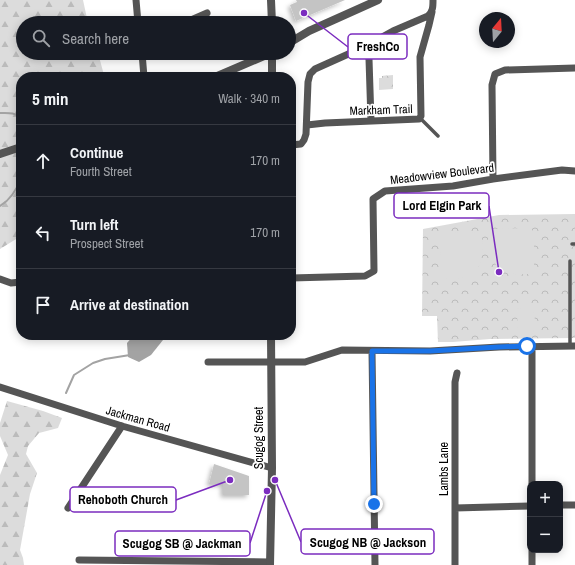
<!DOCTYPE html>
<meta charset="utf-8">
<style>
:root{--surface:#171b24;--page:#242831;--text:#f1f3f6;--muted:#9ea1a6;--line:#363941}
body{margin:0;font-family:"Archivo Narrow",sans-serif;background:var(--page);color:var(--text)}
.controls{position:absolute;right:12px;bottom:12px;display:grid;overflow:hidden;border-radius:8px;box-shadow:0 2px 10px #0003}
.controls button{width:36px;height:36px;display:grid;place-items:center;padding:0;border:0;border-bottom:1px solid var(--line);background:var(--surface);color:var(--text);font:20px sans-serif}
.compass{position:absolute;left:479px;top:12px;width:36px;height:36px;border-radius:50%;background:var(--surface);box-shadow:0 2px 10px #0003;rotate:18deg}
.stop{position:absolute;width:12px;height:12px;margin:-9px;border:3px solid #1a73e8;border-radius:50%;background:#fff}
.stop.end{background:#1a73e8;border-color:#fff;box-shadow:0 1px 4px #0008}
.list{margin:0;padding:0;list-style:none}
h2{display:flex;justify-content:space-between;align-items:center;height:52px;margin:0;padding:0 16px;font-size:17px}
h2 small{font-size:13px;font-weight:400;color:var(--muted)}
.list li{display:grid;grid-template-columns:26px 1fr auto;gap:12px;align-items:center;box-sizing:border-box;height:72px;padding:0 16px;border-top:1px solid var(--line)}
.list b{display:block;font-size:15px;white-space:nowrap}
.list p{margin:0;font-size:13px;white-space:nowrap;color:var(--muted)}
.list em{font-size:13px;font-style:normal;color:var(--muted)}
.icon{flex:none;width:22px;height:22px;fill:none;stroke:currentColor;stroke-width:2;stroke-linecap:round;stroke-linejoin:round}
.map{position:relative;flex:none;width:575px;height:565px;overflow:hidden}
.search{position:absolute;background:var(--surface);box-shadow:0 2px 10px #0003;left:16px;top:16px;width:280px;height:44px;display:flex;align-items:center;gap:10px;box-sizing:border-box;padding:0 14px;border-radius:22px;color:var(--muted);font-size:15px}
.panel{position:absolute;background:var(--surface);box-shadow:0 2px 10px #0003;left:16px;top:72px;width:280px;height:268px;border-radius:16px}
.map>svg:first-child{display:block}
</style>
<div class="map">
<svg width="575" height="565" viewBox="0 0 575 565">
<defs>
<pattern id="forest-firs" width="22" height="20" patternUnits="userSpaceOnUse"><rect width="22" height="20" fill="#dcdcdc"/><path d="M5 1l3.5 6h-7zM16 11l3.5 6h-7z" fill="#bbb"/></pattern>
<pattern id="park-crowns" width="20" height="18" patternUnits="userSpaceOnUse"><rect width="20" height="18" fill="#dcdcdc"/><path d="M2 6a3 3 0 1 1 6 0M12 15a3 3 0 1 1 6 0" fill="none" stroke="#bbb"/></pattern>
<filter id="shadow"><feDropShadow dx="-2.5" dy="2.5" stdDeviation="2" flood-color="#0004"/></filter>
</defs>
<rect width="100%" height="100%" fill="#fff"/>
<!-- forest -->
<path fill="url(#forest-firs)" d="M0,0H83L88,23H23V53H98L104,75V77H21V236L0,249Z
M7,401L43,411L62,418L58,428L39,433L28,446L26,454L37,473L30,494L20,550L23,558L24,565H0V475L8,455L0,436V423Z"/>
<!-- park -->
<path fill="url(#park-crowns)" d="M393,75V89L379,90V78H382V76Z
M575,214V338L490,339L453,342H438L437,316H422L423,229L499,215Z"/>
<!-- garden -->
<path fill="#dcdcdc" d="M526,228V230L531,229L533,231V236H534V274C519,274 504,277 494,262C492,259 490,255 489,251C488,244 488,236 488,229Z
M482,232C482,248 485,271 467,277C459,279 449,278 441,278L440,242H441V237L443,235H448V233Z
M526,307C528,307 530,307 532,308C536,312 536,332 531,335C527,337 522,336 518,337L517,309Z"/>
<!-- water -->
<path fill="#a3a3a3" d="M134,335H167L151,355L139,362L128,357L127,343Z"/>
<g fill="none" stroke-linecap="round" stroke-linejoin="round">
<!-- stream -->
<path stroke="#a3a3a3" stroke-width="2" d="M0,113C8,113 15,112 21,118
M0,206C10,200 17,189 21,178
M66,393L74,375L93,363L105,359L130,355"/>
</g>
<!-- building -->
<path fill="#c4c4c4" filter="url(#shadow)" d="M296,0H345L296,21L290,5L297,2Z
M214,464L249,476V495H223V484H209Z"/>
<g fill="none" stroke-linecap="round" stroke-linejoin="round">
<!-- service -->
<path stroke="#555" stroke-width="3.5" d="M420,118L438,136
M572,244H575
M570,346V261"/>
<!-- minor -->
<path stroke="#555" stroke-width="7" d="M136,0L138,23
M174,23L191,20L207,13
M364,47L369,59L371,121
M142,53L144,77
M307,125L325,123L419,119L421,116L420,57L429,25L432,12
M291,145L301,144L304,140L306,134L308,82L310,74L315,69L364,47L393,31L428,16C433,11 433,7 433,0
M493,179L492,85L495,74L505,70L575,68
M291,278L365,276L374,271L373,199L385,191L453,186L493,179L562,170L575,171
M0,279L11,283L21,282
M372,351L375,565
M208,362H305L342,350L430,351L499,347L575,346
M0,387L122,426L272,468
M532,484V346
M560,505H575
M68,508L122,426
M455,508L530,506
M79,560L270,562
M455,565V382L457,373
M532,565V550"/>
<!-- tertiary -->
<path stroke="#555" stroke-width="8" d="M271,0L272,23
M289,43L309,31L378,0
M215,77L271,53
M272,77V53
M0,154L21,147
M270,565L272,468L271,335"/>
</g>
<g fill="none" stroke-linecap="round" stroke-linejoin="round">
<!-- route -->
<path stroke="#1a73e8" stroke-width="5" d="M374,504L372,351H430L499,347L527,346"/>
</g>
<g text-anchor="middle" stroke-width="3.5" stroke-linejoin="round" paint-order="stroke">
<!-- street labels -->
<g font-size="12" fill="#000" stroke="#fff">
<text transform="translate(381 110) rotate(-2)" y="4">Markham Trail</text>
<text transform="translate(442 174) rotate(-7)" y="4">Meadowview Boulevard</text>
<text transform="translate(138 419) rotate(16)" y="4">Jackman Road</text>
<text transform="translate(259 438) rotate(-90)" y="4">Scugog Street</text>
<text transform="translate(444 469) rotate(-90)" y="4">Lambs Lane</text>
</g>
</g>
<!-- callouts -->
<path fill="none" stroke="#7b2cbf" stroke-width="1.5" d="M304 13L348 47M499 272L489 206M230 480L176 500M275 480L301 542M267 491L250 543"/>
<g fill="#7b2cbf" stroke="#fff" stroke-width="1.5">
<circle cx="304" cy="13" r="4"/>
<circle cx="499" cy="272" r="4"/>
<circle cx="230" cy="480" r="4"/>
<circle cx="275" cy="480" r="4"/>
<circle cx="267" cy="491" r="4"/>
</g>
<g fill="#fff" stroke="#7b2cbf" stroke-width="1.5">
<rect x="348" y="34" width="59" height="25" rx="4"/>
<rect x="394" y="193" width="95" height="25" rx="4"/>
<rect x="70" y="487" width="106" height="25" rx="4"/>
<rect x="301" y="529" width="133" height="25" rx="4"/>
<rect x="115" y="531" width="135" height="25" rx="4"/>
</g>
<g font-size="13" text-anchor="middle" font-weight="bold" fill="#000">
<text x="378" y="51">FreshCo</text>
<text x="442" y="210">Lord Elgin Park</text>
<text x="123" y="504">Rehoboth Church</text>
<text x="368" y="547">Scugog NB @ Jackson</text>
<text x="182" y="548">Scugog SB @ Jackman</text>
</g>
</svg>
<div class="controls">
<button>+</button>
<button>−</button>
</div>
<svg class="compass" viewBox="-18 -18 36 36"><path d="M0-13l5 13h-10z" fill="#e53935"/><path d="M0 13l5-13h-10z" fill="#9ea1a6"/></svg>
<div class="stop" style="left:527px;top:346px"></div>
<div class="stop end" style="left:374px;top:504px"></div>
<div class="search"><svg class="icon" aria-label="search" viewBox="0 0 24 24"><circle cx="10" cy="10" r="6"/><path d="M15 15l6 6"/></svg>Search here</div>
<section class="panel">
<h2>5 min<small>Walk · 340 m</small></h2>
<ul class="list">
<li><svg class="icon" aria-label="ahead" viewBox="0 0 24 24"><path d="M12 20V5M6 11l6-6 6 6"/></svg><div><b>Continue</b><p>Fourth Street</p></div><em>170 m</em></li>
<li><svg class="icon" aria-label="left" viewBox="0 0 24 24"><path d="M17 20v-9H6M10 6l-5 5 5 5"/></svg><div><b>Turn left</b><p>Prospect Street</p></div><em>170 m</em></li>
<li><svg class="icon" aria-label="arrive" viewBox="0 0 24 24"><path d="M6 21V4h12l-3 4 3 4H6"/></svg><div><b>Arrive at destination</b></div></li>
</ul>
</section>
</div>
